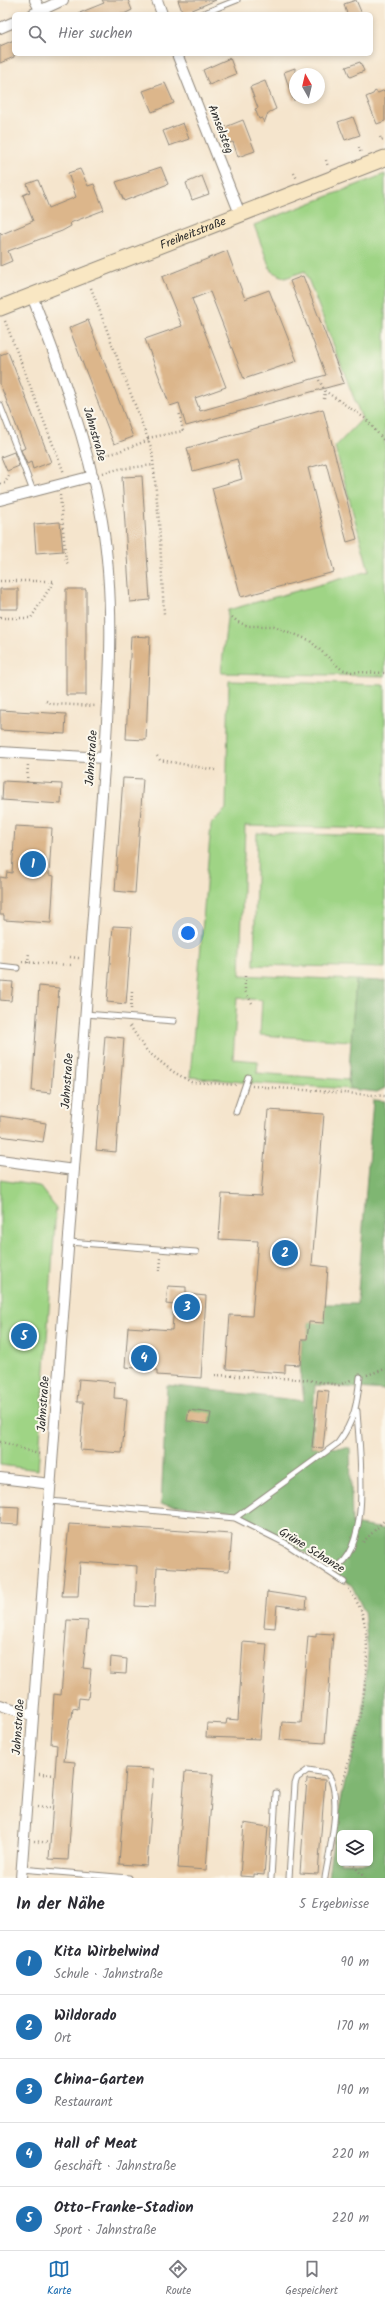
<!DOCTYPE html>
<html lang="de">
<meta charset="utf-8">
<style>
:root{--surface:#fff;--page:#f2f2f3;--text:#2b2b33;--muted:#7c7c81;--line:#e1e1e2;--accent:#1f6fb2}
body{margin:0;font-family:Kalam,sans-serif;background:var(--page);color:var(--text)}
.controls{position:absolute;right:12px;bottom:12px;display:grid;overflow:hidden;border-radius:6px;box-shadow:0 2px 6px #0003}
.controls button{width:36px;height:36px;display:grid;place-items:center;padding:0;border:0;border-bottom:1px solid var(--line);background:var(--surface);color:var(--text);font:20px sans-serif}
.compass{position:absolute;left:289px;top:68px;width:36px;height:36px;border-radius:50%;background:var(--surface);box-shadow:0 2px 6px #0003;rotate:352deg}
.you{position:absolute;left:188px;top:933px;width:14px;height:14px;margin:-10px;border:3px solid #fff;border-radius:50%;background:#1a73e8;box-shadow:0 0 0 6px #1a73e833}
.badge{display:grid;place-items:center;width:26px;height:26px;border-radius:50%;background:var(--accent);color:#fff;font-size:13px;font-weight:700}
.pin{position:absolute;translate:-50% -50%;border:2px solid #fff;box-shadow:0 1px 4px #0006}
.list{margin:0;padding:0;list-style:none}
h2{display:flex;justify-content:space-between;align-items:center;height:52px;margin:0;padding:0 16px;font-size:17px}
h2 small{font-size:13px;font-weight:400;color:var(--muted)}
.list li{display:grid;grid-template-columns:26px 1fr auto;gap:12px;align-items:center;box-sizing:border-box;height:64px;padding:0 16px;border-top:1px solid var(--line)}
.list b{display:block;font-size:15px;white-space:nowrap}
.list p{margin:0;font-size:13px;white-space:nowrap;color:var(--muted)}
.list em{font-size:13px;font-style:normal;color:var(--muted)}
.icon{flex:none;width:22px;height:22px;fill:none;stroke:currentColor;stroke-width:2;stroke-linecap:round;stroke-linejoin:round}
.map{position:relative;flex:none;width:385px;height:1878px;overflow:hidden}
.search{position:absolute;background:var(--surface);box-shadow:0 2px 6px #0003;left:12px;right:12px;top:12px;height:44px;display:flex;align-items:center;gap:10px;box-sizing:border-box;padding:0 14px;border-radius:6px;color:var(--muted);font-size:15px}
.sheet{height:372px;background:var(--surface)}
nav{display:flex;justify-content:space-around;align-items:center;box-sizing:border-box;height:56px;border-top:1px solid var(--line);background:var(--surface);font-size:11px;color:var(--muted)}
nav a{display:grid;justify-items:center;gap:2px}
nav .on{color:var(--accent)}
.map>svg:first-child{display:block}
</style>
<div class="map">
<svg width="385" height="1878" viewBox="0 0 385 1878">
<rect width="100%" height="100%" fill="#fbf7ec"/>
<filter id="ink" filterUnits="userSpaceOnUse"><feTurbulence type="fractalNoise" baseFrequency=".025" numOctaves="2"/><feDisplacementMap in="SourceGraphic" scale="8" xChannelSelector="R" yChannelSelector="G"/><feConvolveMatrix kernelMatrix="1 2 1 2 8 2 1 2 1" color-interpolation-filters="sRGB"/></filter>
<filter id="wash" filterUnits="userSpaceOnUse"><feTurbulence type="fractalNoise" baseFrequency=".012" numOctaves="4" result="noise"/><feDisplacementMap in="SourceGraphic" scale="16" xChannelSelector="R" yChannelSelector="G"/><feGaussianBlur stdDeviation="0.9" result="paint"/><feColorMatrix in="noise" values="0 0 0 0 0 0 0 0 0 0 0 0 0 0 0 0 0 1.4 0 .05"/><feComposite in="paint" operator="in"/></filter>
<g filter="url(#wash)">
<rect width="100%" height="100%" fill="#f5e5cd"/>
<!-- green -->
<path fill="#9fd485" stroke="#658058" d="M385,174V676L221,673L228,610L369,571L335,447L362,419L305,271L285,278L271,271L254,225Z
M229,681L385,685V829L245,826L240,975L356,980L351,1041L260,1035L262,1000L237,998L233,1059L258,1061L257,1073L348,1080L351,1089L252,1083L190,1077L211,824L226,809Z
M257,833L385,836V968L254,965Z
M0,1180L39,1186L56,1208L38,1470L0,1465Z"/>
<!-- forest -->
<path fill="#7fb672" stroke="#55704e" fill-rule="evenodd" d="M356,980L385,981V1088L377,1092L351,1089L348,1080Z
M373,1100L385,1101V1390L315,1385L311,1447L350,1448L352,1524L385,1529V1878H328L330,1861L343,1790L363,1716L368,1652L364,1611L352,1586L332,1569L235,1511L161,1504L167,1385L304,1401L300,1365L302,1339H307L309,1322L325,1304H357ZM340,1833H370V1863H340Z"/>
<g id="blocks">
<!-- building -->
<path fill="#dcb68b" d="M102,0H128L132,10L124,14H77L104,3Z
M178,0H216L183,14Z
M356,0L362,14H347L344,4Z
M14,40V57L0,63V46Z
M230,58L236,74L209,85L203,70Z
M360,62L364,71L350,77L346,67Z
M295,68V100H293L284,72Z
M265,81L276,109L268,113L264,123L262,118L259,119L255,109L258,108L250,87Z
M165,83L174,103L152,112L143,91Z
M385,90V121L377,124L366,97L373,94L375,91L378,93Z
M353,117L360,135L345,140L338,122Z
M243,120L255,151L238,157L233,142L229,143L223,128Z
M183,123L189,139L169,146L163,131Z
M161,167L168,184L124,201L116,182Z
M80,169L88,186L94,184L104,210L70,223L71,226L62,231L8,251L12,261L0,266V232L2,234L33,221L23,195L30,192L27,184L38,180L49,208L76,197L68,173Z
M202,176L209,194L192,200L186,183Z
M227,251L245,299L269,290L297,361L244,379L210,292L192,299L226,387L195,398L200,411L326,375L290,281L303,276L344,383L186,426L179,403L170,406L145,339L182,326L162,277Z
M88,320L133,437L114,444L69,328Z
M8,352L51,462L33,469L31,462L27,464L21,450L25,448L0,384V355Z
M323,409L357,539L347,542L326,463L308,468L334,572L241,597L212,488L242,479L237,459L193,471L187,448Z
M14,452L19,466L7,471L1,457Z
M142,476L150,600L130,602L122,477Z
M60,522L63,551L36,553L34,524Z
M0,589H18V609H0Z
M66,589H86V695H66Z
M131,636L150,637L146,740L126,739Z
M0,710L66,714L65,734L0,730Z
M123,778L143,779L135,893L115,891Z
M3,781L62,784L61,804L2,800Z
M15,826L52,828L49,875L54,876L51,923L4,920V915H0V877L6,878L7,872L12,873Z
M113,926L132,927L126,1004L107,1002Z
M0,981L13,982L11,1001L0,1000Z
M39,986L59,988L51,1093L32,1091Z
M105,1036L124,1038L116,1152L96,1150Z
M268,1110L324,1114L312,1265L328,1267L324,1323L309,1322L307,1339H302L300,1365L285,1364V1373L226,1369L230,1315L252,1316L258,1241L219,1239L222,1194L261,1196Z
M0,1116L46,1123L43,1142L0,1136Z
M168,1286L186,1287V1294L206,1296L201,1378L157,1375V1370L125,1367L128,1327L172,1330L174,1305L166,1304Z
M79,1379L115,1382L114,1398L127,1399L122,1453L80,1450L84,1402H77Z
M318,1390L329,1391L323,1448L312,1447Z
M189,1410L211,1413L209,1424L187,1421Z
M1,1506L19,1507L18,1525L0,1524Z
M69,1524L232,1534L229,1571L157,1567L155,1607L135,1606L137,1566L80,1562L78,1596H62Z
M267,1592L307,1598L306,1609L277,1605L275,1628L264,1627Z
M67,1620L88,1621L83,1668L91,1669L88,1699L79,1698L78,1709L73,1708L72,1718H70L64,1761L75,1762L68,1860L49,1859L57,1745L51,1744L54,1694L61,1695Z
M316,1633L333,1634L325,1743L280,1740L282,1722L301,1723L308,1636L316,1637Z
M243,1642L267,1644L260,1739L206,1737L207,1723L226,1724L227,1719L238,1720Z
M111,1657L127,1659L126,1674L110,1673Z
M126,1768L154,1769L147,1866L119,1864Z
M185,1772L213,1774L206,1870L178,1868Z
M307,1779L325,1780L318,1874L300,1873Z
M244,1823L268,1827L264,1875L254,1874V1877L240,1876Z"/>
</g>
</g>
<g filter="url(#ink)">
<use href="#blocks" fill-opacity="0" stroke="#90887c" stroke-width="1"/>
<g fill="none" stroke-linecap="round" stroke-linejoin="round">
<defs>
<path id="lane" d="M202,14L237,0
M0,405L33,491
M0,966L17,968
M85,1014L174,1021
M236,1112L248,1077
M69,1242L196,1252
M50,1501L235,1518L285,1543L344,1582
M235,1518L338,1443C355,1420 357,1404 360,1377
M327,1571C375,1558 359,1449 357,1411
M21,1869L129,1878
M271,1878L276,1793
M289,1878L295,1784L297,1778L308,1770L327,1773C344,1794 329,1851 325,1878"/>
<path id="street" d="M35,0L40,10
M157,0L162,14
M33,14L63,0
M0,28L14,22
M177,54L240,214
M0,500L93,476
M0,752L104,758
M0,1160L74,1170
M0,1478L51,1484
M0,1705L32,1715
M21,1878L105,754C110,677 115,598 102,521C88,443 61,370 32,296"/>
<g id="secondary">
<path id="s1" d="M0,308L385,158"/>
</g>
</defs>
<!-- lane casing -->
<use href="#lane" stroke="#90887c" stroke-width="7"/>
<!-- street casing -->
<use href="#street" stroke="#90887c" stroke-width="12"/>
<!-- secondary casing -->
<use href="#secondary" stroke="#90887c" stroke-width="17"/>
<!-- path -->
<path stroke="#90887c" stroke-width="2.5" stroke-dasharray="1 3" stroke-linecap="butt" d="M380,137L381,140L385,138
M359,147L361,154
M326,160L328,167
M294,173L297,179
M91,288L152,450L159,522L164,614
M5,321L64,473
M319,380L325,391L366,419L385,442
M324,399L325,391
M148,438L183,431L179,411
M98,456L114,453L149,440
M103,473L119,469L154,465
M0,484L5,483L10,474
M60,495L66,561L69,565
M0,581H53
M232,617L238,622L248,626H274L309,640L341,669L352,672L385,673
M0,618H31L54,581
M46,701L53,704L97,706
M157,756L160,760L215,770
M27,782L28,764
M70,957L79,958
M22,962L72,965
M28,963L29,952
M245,976V991L252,1003
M131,1009L132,992
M130,1026L147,1051L172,1071L191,1082L237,1085
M252,1086L385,1096
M160,1271L161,1258
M215,1375L301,1379L339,1385L351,1380
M367,1375L385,1369
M0,1442C16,1444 27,1453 42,1454
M363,1542L385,1520
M39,1774L55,1775
M342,1783C357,1739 377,1655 361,1610C358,1603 353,1596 349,1589
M37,1807L53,1809
M34,1841L50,1843
M351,1863L365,1878"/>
<!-- lane -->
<use href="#lane" stroke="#fff" stroke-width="5"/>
<!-- street -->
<use href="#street" stroke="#fff" stroke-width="10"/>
<!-- secondary -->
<use href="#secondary" stroke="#f9e7c3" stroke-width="15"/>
</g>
</g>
<g text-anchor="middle" stroke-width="4" stroke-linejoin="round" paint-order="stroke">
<!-- street labels -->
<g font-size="12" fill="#2b2b2b" stroke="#fbf7ec">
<text transform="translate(221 129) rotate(69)" y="4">Amselsteg</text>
<text dy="4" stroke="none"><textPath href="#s1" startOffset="207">Freiheitstraße</textPath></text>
<text transform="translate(95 434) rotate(74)" y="4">Jahnstraße</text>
<text transform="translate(91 758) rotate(-86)" y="4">Jahnstraße</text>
<text transform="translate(67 1081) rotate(-86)" y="4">Jahnstraße</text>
<text transform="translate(43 1404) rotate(-86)" y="4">Jahnstraße</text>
<text transform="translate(312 1550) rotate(32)" y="4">Grüne Schanze</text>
<text transform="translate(18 1727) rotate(-86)" y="4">Jahnstraße</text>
</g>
</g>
</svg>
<div class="controls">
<button><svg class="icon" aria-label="layers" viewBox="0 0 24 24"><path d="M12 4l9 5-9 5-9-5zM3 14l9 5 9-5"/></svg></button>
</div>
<svg class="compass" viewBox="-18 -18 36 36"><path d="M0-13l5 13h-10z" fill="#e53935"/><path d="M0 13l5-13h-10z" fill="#7c7c81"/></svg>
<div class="you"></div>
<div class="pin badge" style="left:33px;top:864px">1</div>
<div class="pin badge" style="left:285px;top:1253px">2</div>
<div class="pin badge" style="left:187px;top:1307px">3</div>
<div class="pin badge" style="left:144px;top:1358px">4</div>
<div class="pin badge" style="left:24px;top:1336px">5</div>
<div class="search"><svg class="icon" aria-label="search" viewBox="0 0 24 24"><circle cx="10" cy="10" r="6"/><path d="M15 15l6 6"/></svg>Hier suchen</div>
</div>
<section class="sheet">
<h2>In der Nähe<small>5 Ergebnisse</small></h2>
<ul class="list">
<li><span class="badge">1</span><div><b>Kita Wirbelwind</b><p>Schule · Jahnstraße</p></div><em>90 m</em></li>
<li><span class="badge">2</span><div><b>Wildorado</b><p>Ort</p></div><em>170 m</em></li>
<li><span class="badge">3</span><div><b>China-Garten</b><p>Restaurant</p></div><em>190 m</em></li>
<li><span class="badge">4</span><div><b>Hall of Meat</b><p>Geschäft · Jahnstraße</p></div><em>220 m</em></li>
<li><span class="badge">5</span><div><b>Otto-Franke-Stadion</b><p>Sport · Jahnstraße</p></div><em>220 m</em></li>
</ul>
</section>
<nav>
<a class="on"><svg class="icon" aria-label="map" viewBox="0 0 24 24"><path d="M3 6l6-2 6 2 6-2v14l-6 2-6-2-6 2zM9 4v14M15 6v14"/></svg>Karte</a>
<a><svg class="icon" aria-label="directions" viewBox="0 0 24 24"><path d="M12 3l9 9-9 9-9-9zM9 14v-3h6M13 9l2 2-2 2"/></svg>Route</a>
<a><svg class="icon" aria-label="saved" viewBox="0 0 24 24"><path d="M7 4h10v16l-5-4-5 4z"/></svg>Gespeichert</a>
</nav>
